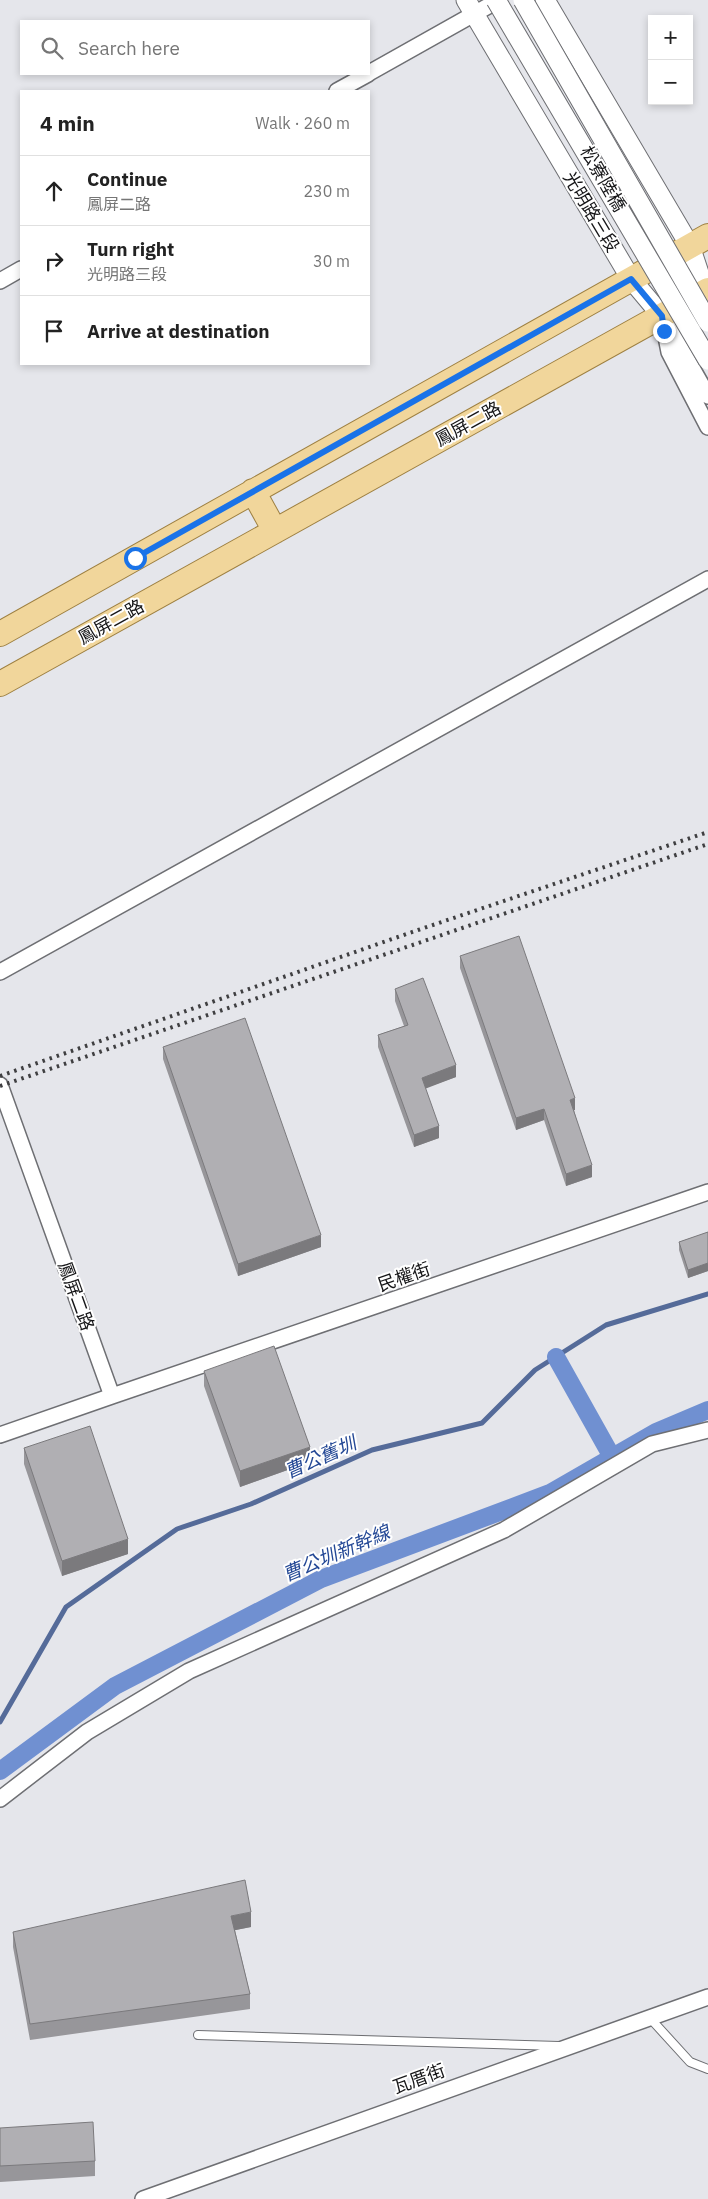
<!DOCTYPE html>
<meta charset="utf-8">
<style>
:root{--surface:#fff;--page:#f2f2f2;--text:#222;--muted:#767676;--line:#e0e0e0}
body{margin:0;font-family:"IBM Plex Sans","Noto Sans TC",sans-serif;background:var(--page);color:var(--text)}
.controls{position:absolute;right:15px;top:15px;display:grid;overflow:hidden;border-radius:0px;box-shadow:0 2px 8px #0003}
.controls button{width:45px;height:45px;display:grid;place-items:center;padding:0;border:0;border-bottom:1px solid var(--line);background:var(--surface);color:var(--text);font:25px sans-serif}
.stop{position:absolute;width:15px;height:15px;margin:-11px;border:4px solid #1a73e8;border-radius:50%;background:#fff}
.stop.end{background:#1a73e8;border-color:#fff;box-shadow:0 1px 5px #0008}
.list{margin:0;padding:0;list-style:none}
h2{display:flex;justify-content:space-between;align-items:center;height:65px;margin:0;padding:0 20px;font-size:21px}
h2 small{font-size:16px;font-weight:400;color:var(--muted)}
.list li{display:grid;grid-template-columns:32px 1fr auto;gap:15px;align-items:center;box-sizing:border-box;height:70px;padding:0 20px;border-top:1px solid var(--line)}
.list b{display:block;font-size:19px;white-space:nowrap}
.list p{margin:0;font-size:16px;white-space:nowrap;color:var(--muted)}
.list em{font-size:16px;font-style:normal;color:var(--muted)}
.icon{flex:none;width:28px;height:28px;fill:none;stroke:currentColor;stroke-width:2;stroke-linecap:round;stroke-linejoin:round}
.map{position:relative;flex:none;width:708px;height:2199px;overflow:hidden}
.search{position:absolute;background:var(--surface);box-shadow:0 2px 8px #0003;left:20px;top:20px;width:350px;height:55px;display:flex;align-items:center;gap:12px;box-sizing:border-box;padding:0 18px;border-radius:0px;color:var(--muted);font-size:19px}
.panel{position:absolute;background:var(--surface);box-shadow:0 2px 8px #0003;left:20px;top:90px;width:350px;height:275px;border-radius:0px}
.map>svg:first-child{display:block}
</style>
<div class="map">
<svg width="708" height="2199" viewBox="0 0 708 2199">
<rect width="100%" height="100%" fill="#e5e6eb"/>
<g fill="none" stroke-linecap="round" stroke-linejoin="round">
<!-- stream -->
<path stroke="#556b99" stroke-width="5" d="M0,1722L66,1607L177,1529L251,1504L372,1450L482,1423L535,1370L606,1325L708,1294"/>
<!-- canal -->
<path stroke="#7090d1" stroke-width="18" d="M556,1357L612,1457
M0,1771L115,1686L321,1579L550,1493L656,1432L708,1410"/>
<defs>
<path id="service" d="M649,2017L690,2062L708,2069
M198,2035L559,2046"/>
<path id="minor" d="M369,73L499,0
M337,91L368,74
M0,281L21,269
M662,316L669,352L708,427
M668,326L708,396
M0,972L708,579
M0,1085L112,1396L0,1435
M112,1396L708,1192
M0,1799L87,1732L189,1671L504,1530L652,1444L708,1430
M143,2199L708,1997"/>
<path id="tertiary" d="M466,0L631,279L662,316
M545,0L690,246L705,291"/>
<path id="primary" d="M253,491L275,531
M0,634L708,236
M0,684L708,290"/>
</defs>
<!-- service casing -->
<use href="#service" stroke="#6e6f73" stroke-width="10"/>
<!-- minor casing -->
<use href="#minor" stroke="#6e6f73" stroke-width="18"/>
<!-- tertiary casing -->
<use href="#tertiary" stroke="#6e6f73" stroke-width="21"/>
<!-- primary casing -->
<use href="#primary" stroke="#9e8042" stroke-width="26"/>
<!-- service -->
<use href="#service" stroke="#fff" stroke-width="8"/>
<!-- minor -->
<use href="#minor" stroke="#fff" stroke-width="15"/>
<!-- tertiary -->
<use href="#tertiary" stroke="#fff" stroke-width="19"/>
<!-- primary -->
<use href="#primary" stroke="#f1d69b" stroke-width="24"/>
<!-- rail -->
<path stroke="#3f3f41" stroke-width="4" stroke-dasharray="2.5 5" stroke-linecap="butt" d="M0,1076L418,930L708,832
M0,1086L708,844"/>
<defs>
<path id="tertiary-bridge" d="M496,0L708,360
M523,0L708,322"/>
</defs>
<!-- tertiary-bridge casing -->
<use href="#tertiary-bridge" stroke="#6e6f73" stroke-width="21" stroke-linecap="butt"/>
<!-- tertiary-bridge -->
<use href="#tertiary-bridge" stroke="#fff" stroke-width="19"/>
</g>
<!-- wall -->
<path fill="#97969a" d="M460,956L575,1110H574L592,1177L566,1186L544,1120L516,1130L460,968Z
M395,989L456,1077L425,1088L439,1138L414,1147L378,1047V1035L404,1026L395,1001Z
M163,1047L321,1247L238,1276L163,1059Z
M708,1232V1271L688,1278L679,1250V1242Z
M204,1371L310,1462L240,1487L204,1386Z
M24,1448L128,1554L62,1576L24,1464Z
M251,1927L235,1930L250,1994V2009L30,2040L13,1947V1932Z
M0,2128L95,2161V2176L0,2182Z"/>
<!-- shaded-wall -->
<path fill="#7b7a7d" d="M456,1065V1077L422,1090V1078Z
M575,1098V1110L570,1111V1100Z
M544,1109V1120L516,1130V1118Z
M439,1126V1138L414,1147V1135Z
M592,1165V1177L566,1186V1174Z
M321,1235V1247L238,1276V1264Z
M708,1263V1271L688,1278V1270Z
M310,1447V1462L240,1487V1471Z
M128,1539V1554L62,1576V1561Z
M251,1912V1927L231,1931V1916Z"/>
<!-- building -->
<path fill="#b0afb3" stroke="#7b7a7d" d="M519,936L575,1098L570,1100L592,1165L566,1174L544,1109L516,1118L460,956Z
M423,978L456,1065L422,1078L439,1126L414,1135L378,1035L408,1025L395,989Z
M245,1018L321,1235L238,1264L163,1047Z
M708,1232V1263L688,1270L679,1242Z
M274,1346L310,1447L240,1471L204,1371Z
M90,1426L128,1539L62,1561L24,1448Z
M245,1880L251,1912L231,1916L250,1994L30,2024L13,1932Z
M93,2122L95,2161L0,2166V2128Z"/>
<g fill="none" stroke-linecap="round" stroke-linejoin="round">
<!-- route -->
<path stroke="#1a73e8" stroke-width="6" d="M135,558L631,279L662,316L664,331"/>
</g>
<g text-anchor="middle" stroke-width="4" stroke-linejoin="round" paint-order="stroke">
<!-- street labels -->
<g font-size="18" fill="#151517" stroke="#fff">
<text transform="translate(603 179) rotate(60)" y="6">松寮陸橋</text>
<text transform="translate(591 212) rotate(59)" y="6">光明路三段</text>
<text transform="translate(468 424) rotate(-29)" y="6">鳳屏二路</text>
<text transform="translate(111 622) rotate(-29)" y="6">鳳屏二路</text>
<text transform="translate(404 1277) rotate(-19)" y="6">民權街</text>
<text transform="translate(76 1296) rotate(70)" y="6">鳳屏二路</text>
<text transform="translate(419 2079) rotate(-20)" y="6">瓦厝街</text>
</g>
<!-- water labels -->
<g font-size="19" font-style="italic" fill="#254996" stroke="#fff">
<text transform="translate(320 1457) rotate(-24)" y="7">曹公舊圳</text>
<text transform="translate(336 1553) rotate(-23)" y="7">曹公圳新幹線</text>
</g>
</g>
</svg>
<div class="controls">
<button>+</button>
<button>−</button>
</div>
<div class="stop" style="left:135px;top:558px"></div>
<div class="stop end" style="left:664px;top:331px"></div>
<div class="search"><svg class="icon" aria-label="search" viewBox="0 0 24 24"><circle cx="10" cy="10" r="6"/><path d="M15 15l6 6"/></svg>Search here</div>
<section class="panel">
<h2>4 min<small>Walk · 260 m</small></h2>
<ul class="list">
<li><svg class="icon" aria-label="ahead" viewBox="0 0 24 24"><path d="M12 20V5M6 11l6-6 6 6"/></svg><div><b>Continue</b><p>鳳屏二路</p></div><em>230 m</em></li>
<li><svg class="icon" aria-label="right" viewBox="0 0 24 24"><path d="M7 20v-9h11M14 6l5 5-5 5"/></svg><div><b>Turn right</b><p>光明路三段</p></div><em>30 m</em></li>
<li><svg class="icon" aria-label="arrive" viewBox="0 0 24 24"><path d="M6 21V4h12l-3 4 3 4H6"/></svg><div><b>Arrive at destination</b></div></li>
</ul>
</section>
</div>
